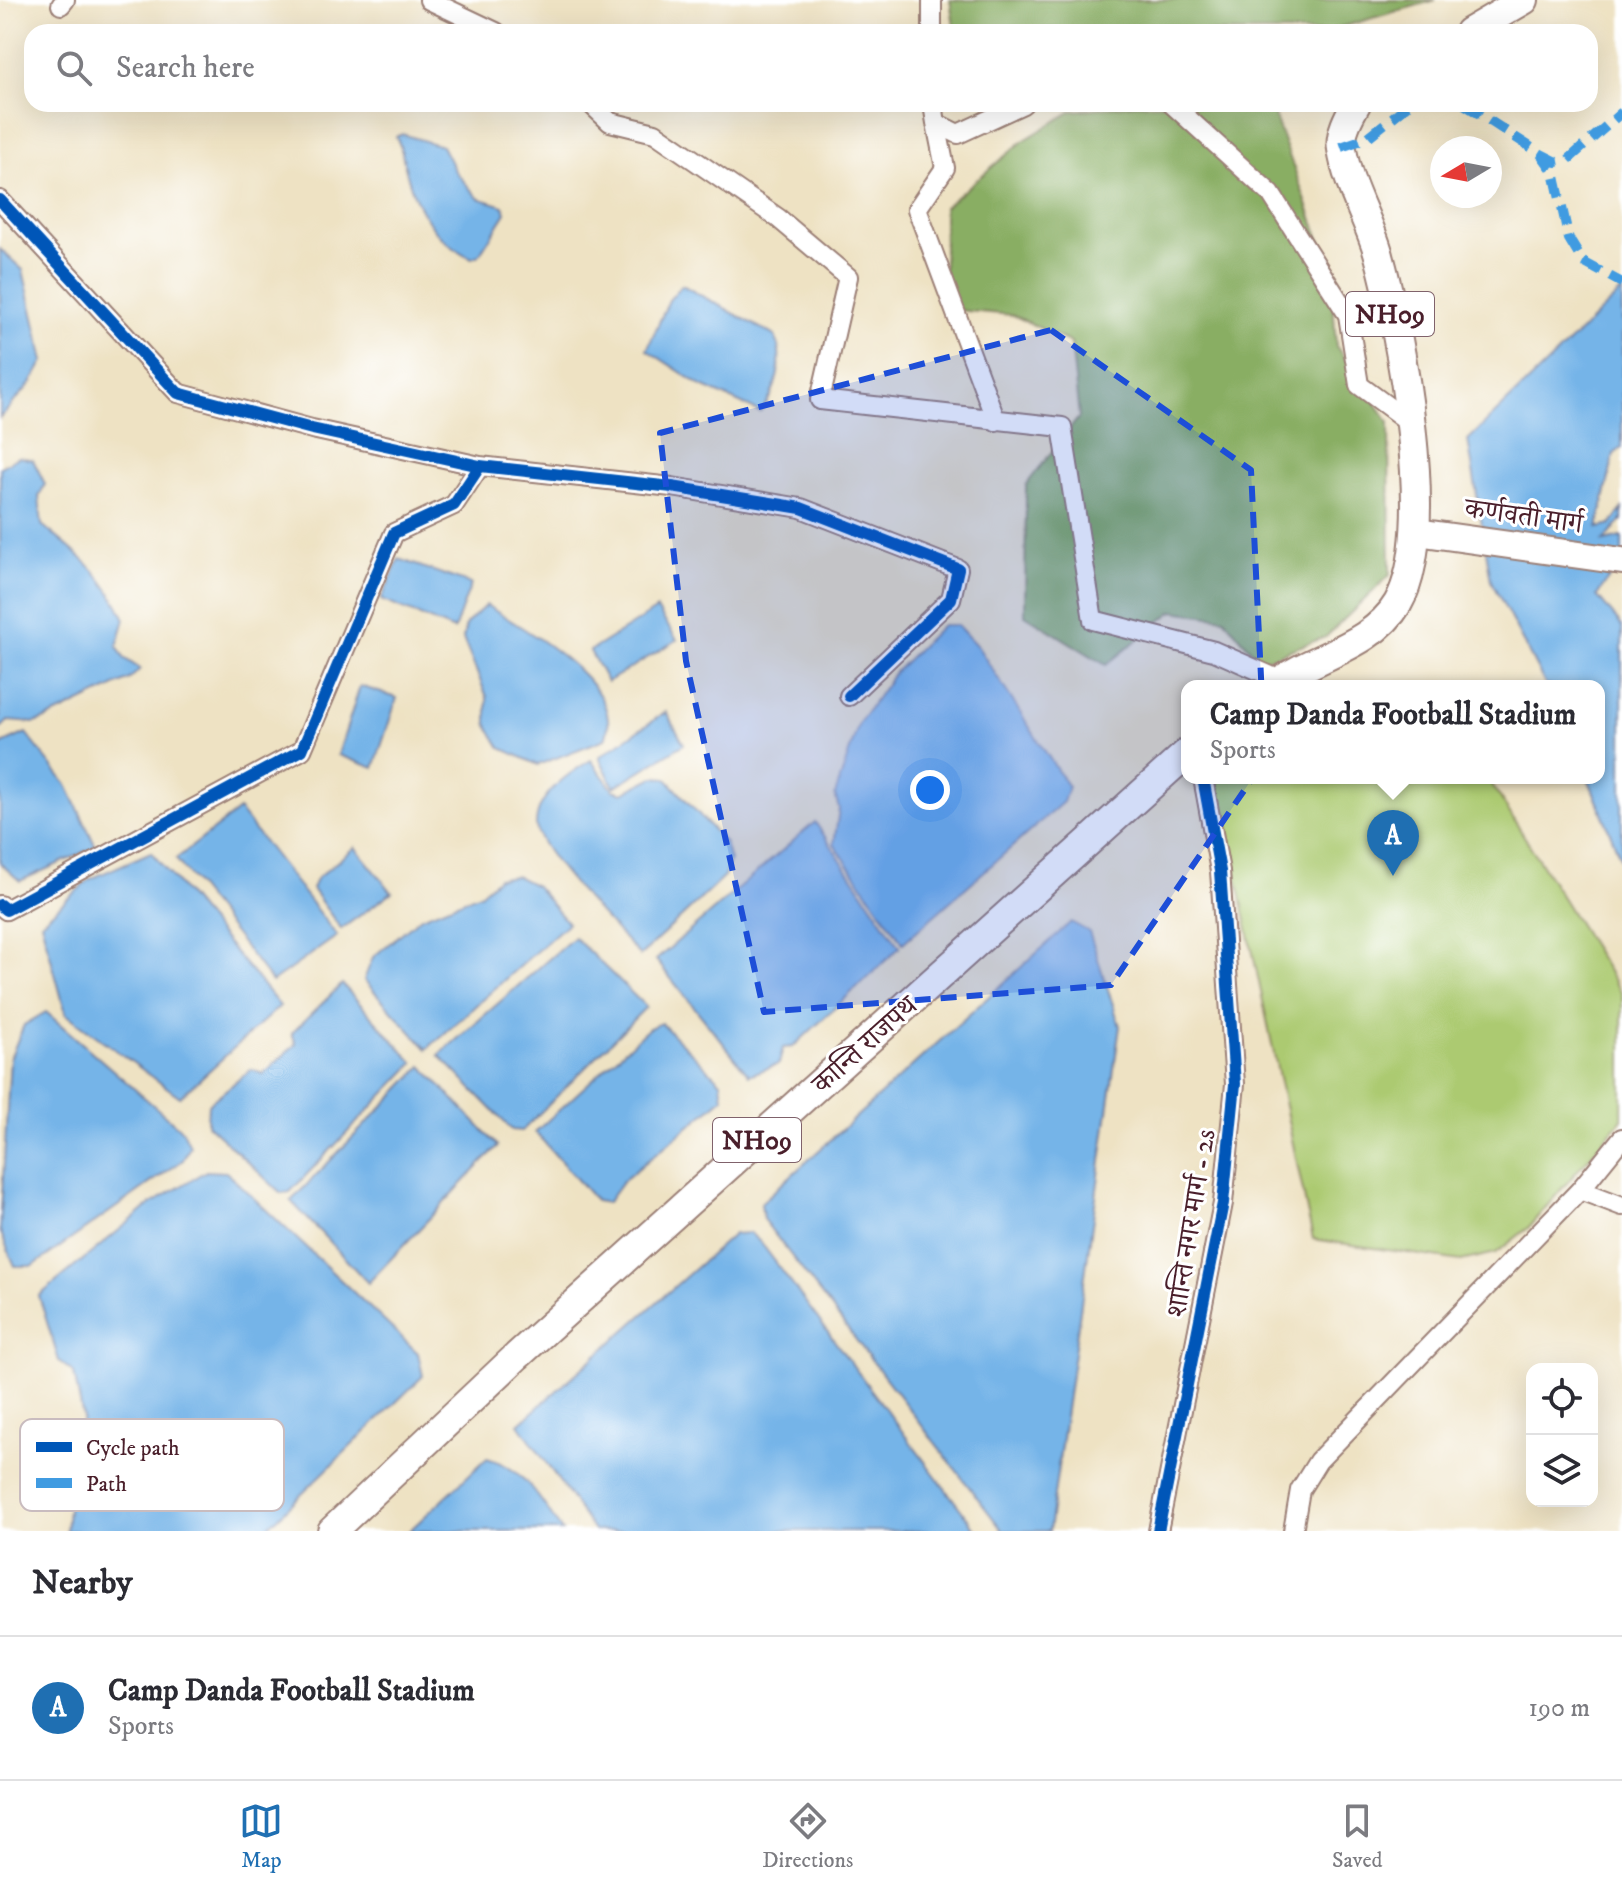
<!DOCTYPE html>
<meta charset="utf-8">
<style>
:root{--surface:#fff;--page:#f2f2f3;--text:#2b2b33;--muted:#7c7c81;--line:#e1e1e2;--accent:#1f6fb2}
body{margin:0;font-family:"IM FELL DW Pica","Noto Serif Devanagari",serif;background:var(--page);color:var(--text)}
.controls{position:absolute;right:24px;bottom:24px;display:grid;overflow:hidden;border-radius:16px;box-shadow:0 8px 32px #0002}
.controls button{width:72px;height:72px;display:grid;place-items:center;padding:0;border:0;border-bottom:2px solid var(--line);background:var(--surface);color:var(--text);font:40px sans-serif}
.compass{position:absolute;left:1430px;top:136px;width:72px;height:72px;border-radius:50%;background:var(--surface);box-shadow:0 8px 32px #0002;rotate:260deg}
.you{position:absolute;left:930px;top:790px;width:28px;height:28px;margin:-20px;border:6px solid #fff;border-radius:50%;background:#1a73e8;box-shadow:0 0 0 12px #1a73e833}
.badge{display:grid;place-items:center;width:52px;height:52px;border-radius:50%;background:var(--accent);color:#fff;font-size:26px;font-weight:700}
.pin{position:absolute;translate:-50% -66px;filter:drop-shadow(0 2px 4px #0008)}
.pin::after{content:'';position:absolute;top:42px;width:28px;height:24px;background:inherit;clip-path:polygon(0 0,100% 0,50% 100%)}
.popup{position:absolute;left:1181px;top:680px;width:424px;height:104px;box-sizing:border-box;display:grid;place-content:center;border-radius:16px;background:var(--surface);filter:drop-shadow(0 2px 6px #0005);font-size:26px;white-space:nowrap;color:var(--muted)}
.popup b{font-size:30px;color:var(--text)}
.popup::after{content:'';position:absolute;left:50%;top:100%;margin-left:-16px;border:16px solid transparent;border-top-color:var(--surface)}
.list{margin:0;padding:0;list-style:none}
h2{display:flex;justify-content:space-between;align-items:center;height:104px;margin:0;padding:0 32px;font-size:34px}
h2 small{font-size:26px;font-weight:400;color:var(--muted)}
.list li{display:grid;grid-template-columns:52px 1fr auto;gap:24px;align-items:center;box-sizing:border-box;height:144px;padding:0 32px;border-top:2px solid var(--line)}
.list b{display:block;font-size:30px;white-space:nowrap}
.list p{margin:0;font-size:26px;white-space:nowrap;color:var(--muted)}
.list em{font-size:26px;font-style:normal;color:var(--muted)}
.icon{flex:none;width:44px;height:44px;fill:none;stroke:currentColor;stroke-width:2;stroke-linecap:round;stroke-linejoin:round}
.map{position:relative;flex:none;width:1622px;height:1531px;overflow:hidden}
.search{position:absolute;background:var(--surface);box-shadow:0 8px 32px #0002;left:24px;right:24px;top:24px;height:88px;display:flex;align-items:center;gap:20px;box-sizing:border-box;padding:0 28px;border-radius:24px;color:var(--muted);font-size:30px}
.sheet{height:248px;background:var(--surface)}
nav{display:flex;justify-content:space-around;align-items:center;box-sizing:border-box;height:112px;border-top:2px solid var(--line);background:var(--surface);font-size:22px;color:var(--muted)}
nav a{display:grid;justify-items:center;gap:4px}
nav .on{color:var(--accent)}
.map>svg:first-child{display:block}
</style>
<div class="map">
<svg width="1622" height="1531" viewBox="0 0 1622 1531">
<rect width="100%" height="100%" fill="#fff"/>
<filter id="ink" filterUnits="userSpaceOnUse"><feTurbulence type="fractalNoise" baseFrequency=".0125" numOctaves="2"/><feDisplacementMap in="SourceGraphic" scale="16" xChannelSelector="R" yChannelSelector="G"/><feConvolveMatrix kernelMatrix="1 2 1 2 8 2 1 2 1" color-interpolation-filters="sRGB"/></filter>
<filter id="wash" filterUnits="userSpaceOnUse"><feTurbulence type="fractalNoise" baseFrequency=".006" numOctaves="4" result="noise"/><feDisplacementMap in="SourceGraphic" scale="32" xChannelSelector="R" yChannelSelector="G"/><feGaussianBlur stdDeviation="1.8" result="paint"/><feColorMatrix in="noise" values="0 0 0 0 0 0 0 0 0 0 0 0 0 0 0 0 0 1.4 0 .05"/><feComposite in="paint" operator="in"/></filter>
<g filter="url(#wash)">
<rect width="100%" height="100%" fill="#eee2c3"/>
<!-- green -->
<path fill="#acca71" stroke="#7b744e" stroke-width="2" d="M1216,778H1488L1622,994V1119L1528,1228L1496,1253L1461,1261L1313,1239Z"/>
<!-- forest -->
<path fill="#89ae63" stroke="#6a6647" stroke-width="2" d="M950,0H1436L1324,32H955Z
M1135,104H1270L1331,269L1336,346L1389,422L1390,575L1326,637L1260,661L1224,618L1173,611L1106,665L1025,615L1026,485L1079,417L1071,343L1013,315L944,309V207L1023,141L1072,111Z"/>
<!-- water -->
<path fill="#74b4e8" stroke="#5f6a8a" stroke-width="2" d="M402,134L442,146L455,171L478,198L504,206L506,213L479,255L472,258C438,244 416,209 407,174C403,162 403,148 396,137Z
M0,249L23,270L44,361L32,382L0,418Z
M682,285L775,336C785,360 777,392 760,412L702,386L647,350L669,300Z
M1622,291V448L1614,454L1598,528L1611,525L1622,509V520L1604,541L1622,537V559L1597,596L1622,626V862L1588,778H1599V686H1546L1491,581L1468,440Z
M19,457L33,460L45,484L39,497L42,525C81,557 103,572 125,619L117,646L124,658L140,669L130,679L48,718L35,723L8,721L0,729V467Z
M399,559L471,584L454,630L381,600Z
M486,605C523,629 628,685 605,739L538,765L501,748L487,724V697L463,639L466,624Z
M657,609L677,640L607,682L590,651Z
M942,625H957L978,647L1068,787L1063,802L903,943L834,844L839,809L835,795L859,723L893,674Z
M360,686L397,698L374,768L338,755Z
M666,712L684,744L614,787L599,757Z
M26,733L67,785L96,847L20,881L0,863V745Z
M591,760L613,790L623,793L654,777L666,778L725,843L730,861L724,877L640,956C619,932 537,853 536,825C536,795 569,773 591,760Z
M239,810L337,936L272,982L176,859Z
M815,822L900,947L793,1047L783,1048L779,1064L749,1075L656,960Z
M355,847L392,892L341,929L312,889L316,879Z
M151,852L280,1006L180,1097L66,1014L41,922L90,879Z
M516,876L536,886L568,923L427,1049L364,980L373,957L421,917L480,894L498,878Z
M1071,922L1089,932L1120,1026L1049,1531H1003L763,1219L761,1203Z
M574,937L646,1007L522,1131L512,1130L439,1055Z
M342,984L414,1063L290,1192L281,1193L207,1124L208,1104L252,1069L263,1074L296,1044L292,1033Z
M46,1012L183,1131L190,1146L183,1160L33,1266H15L0,1231L10,1058L24,1025Z
M661,1023L721,1082L723,1098L623,1181L607,1203L596,1201L535,1132L649,1028Z
M422,1066L498,1146L368,1283L291,1201Z
M206,1171L226,1172L418,1353L423,1376L264,1531H66L72,1465L83,1418L74,1373L59,1361L39,1296L151,1204Z
M750,1233L761,1243L977,1531H594L519,1424L734,1234Z
M487,1458C524,1467 541,1501 562,1531H409Z"/>
</g>
<g filter="url(#ink)">
<g fill="none" stroke-linecap="round" stroke-linejoin="round">
<defs>
<path id="minor" d="M429,0L496,32
M61,5L65,0
M932,32V0
M591,104L610,122L655,133L778,218L848,277L820,400L1062,427L1093,620L1214,651L1280,680
M933,104L936,123L958,134L1023,104
M1172,104L1271,194L1348,315L1359,385L1409,422
M936,123L945,168L917,209L996,421
M0,200L178,393L312,429L480,466L672,487L801,508L958,569L951,599L849,696
M0,905L6,910L302,750L394,533L454,505L480,466
M1580,1190L1622,1138
M1158,1531L1223,1203L1235,1084L1220,871L1203,778
M1293,1531L1300,1490L1318,1461L1580,1190L1622,1206"/>
<path id="secondary" d="M1417,532L1622,561"/>
<path id="primary" d="M1469,32L1524,0
M1273,686C1310,657 1372,647 1398,603C1439,532 1400,331 1378,252C1368,218 1347,184 1342,149C1339,134 1349,116 1356,104
M332,1531L517,1356L1187,753"/>
</defs>
<!-- minor casing -->
<use href="#minor" stroke="#9c8077" stroke-width="22"/>
<!-- secondary casing -->
<use href="#secondary" stroke="#9c8077" stroke-width="30"/>
<!-- primary casing -->
<use href="#primary" stroke="#9c8077" stroke-width="32"/>
<!-- minor -->
<use href="#minor" stroke="#fff" stroke-width="18"/>
<!-- secondary -->
<use href="#secondary" stroke="#fff" stroke-width="26"/>
<!-- primary -->
<use href="#primary" stroke="#fff" stroke-width="28"/>
<!-- quiet -->
<path stroke="#409be1" stroke-width="10" stroke-dasharray="20 10" stroke-linecap="butt" d="M1464,104L1541,154L1554,172L1569,239L1583,262L1622,283
M1341,147L1367,138L1409,104
M1541,154L1557,162L1568,160L1622,112"/>
<defs>
<path id="cycleway" d="M0,200L178,393L312,429L480,466L672,487L801,508L958,569L951,599L849,696
M0,905L6,910L302,750L394,533L454,505L480,466
M1158,1531L1223,1203L1235,1084L1220,871L1203,778"/>
</defs>
<!-- cycleway casing -->
<use href="#cycleway" stroke="#fff" stroke-width="17"/>
<!-- cycleway -->
<use href="#cycleway" stroke="#0057b8" stroke-width="12"/>
</g>
</g>
<!-- marked area -->
<path fill="#1d4ed8" fill-opacity="0.2" stroke="#1d4ed8" stroke-width="6" stroke-dasharray="16 10" stroke-linejoin="round" d="M1051,330L1251,470L1265,760L1111,985L764,1012L686,661L660,433Z"/>
<g text-anchor="middle" stroke-width="6" stroke-linejoin="round" paint-order="stroke">
<!-- shield labels -->
<g fill="#fff" stroke="#80626b" stroke-width="2">
<rect x="1346" y="292" width="88" height="44" rx="6"/>
<rect x="713" y="1118" width="88" height="44" rx="6"/>
</g>
<g font-size="26" font-weight="bold" fill="#4a1f2b">
<text x="1390" y="323">NH09</text>
<text x="757" y="1149">NH09</text>
</g>
<!-- street labels -->
<g font-size="28" fill="#4a1f2b" stroke="#fff">
<text transform="translate(1524 515) rotate(8)" y="10">कर्णवती मार्ग</text>
<text transform="translate(864 1044) rotate(-42)" y="10">कान्ति राजपथ</text>
<text transform="translate(1190 1223) rotate(-81)" y="10">शान्ति नगर मार्ग - 2s</text>
</g>
</g>
<!-- legend -->
<rect x="20" y="1419" width="264" height="92" rx="12" fill="#fff" stroke="#c9bcbf" stroke-width="2"/>
<rect x="36" y="1442" width="36" height="10" fill="#0057b8"/>
<rect x="36" y="1478" width="36" height="10" fill="#409be1"/>
<g font-size="22" fill="#4a1f2b">
<text x="86" y="1455">Cycle path</text>
<text x="86" y="1491">Path</text>
</g>
</svg>
<div class="controls">
<button><svg class="icon" aria-label="locate" viewBox="0 0 24 24"><circle cx="12" cy="12" r="6"/><path d="M12 2v4M12 18v4M2 12h4M18 12h4"/></svg></button>
<button><svg class="icon" aria-label="layers" viewBox="0 0 24 24"><path d="M12 4l9 5-9 5-9-5zM3 14l9 5 9-5"/></svg></button>
</div>
<svg class="compass" viewBox="-18 -18 36 36"><path d="M0-13l5 13h-10z" fill="#e53935"/><path d="M0 13l5-13h-10z" fill="#7c7c81"/></svg>
<div class="you"></div>
<div class="pin badge" style="left:1393px;top:876px">A</div>
<div class="popup"><b>Camp Danda Football Stadium</b>Sports</div>
<div class="search"><svg class="icon" aria-label="search" viewBox="0 0 24 24"><circle cx="10" cy="10" r="6"/><path d="M15 15l6 6"/></svg>Search here</div>
</div>
<section class="sheet">
<h2>Nearby<small></small></h2>
<ul class="list">
<li><span class="badge">A</span><div><b>Camp Danda Football Stadium</b><p>Sports</p></div><em>190 m</em></li>
</ul>
</section>
<nav>
<a class="on"><svg class="icon" aria-label="map" viewBox="0 0 24 24"><path d="M3 6l6-2 6 2 6-2v14l-6 2-6-2-6 2zM9 4v14M15 6v14"/></svg>Map</a>
<a><svg class="icon" aria-label="directions" viewBox="0 0 24 24"><path d="M12 3l9 9-9 9-9-9zM9 14v-3h6M13 9l2 2-2 2"/></svg>Directions</a>
<a><svg class="icon" aria-label="saved" viewBox="0 0 24 24"><path d="M7 4h10v16l-5-4-5 4z"/></svg>Saved</a>
</nav>
